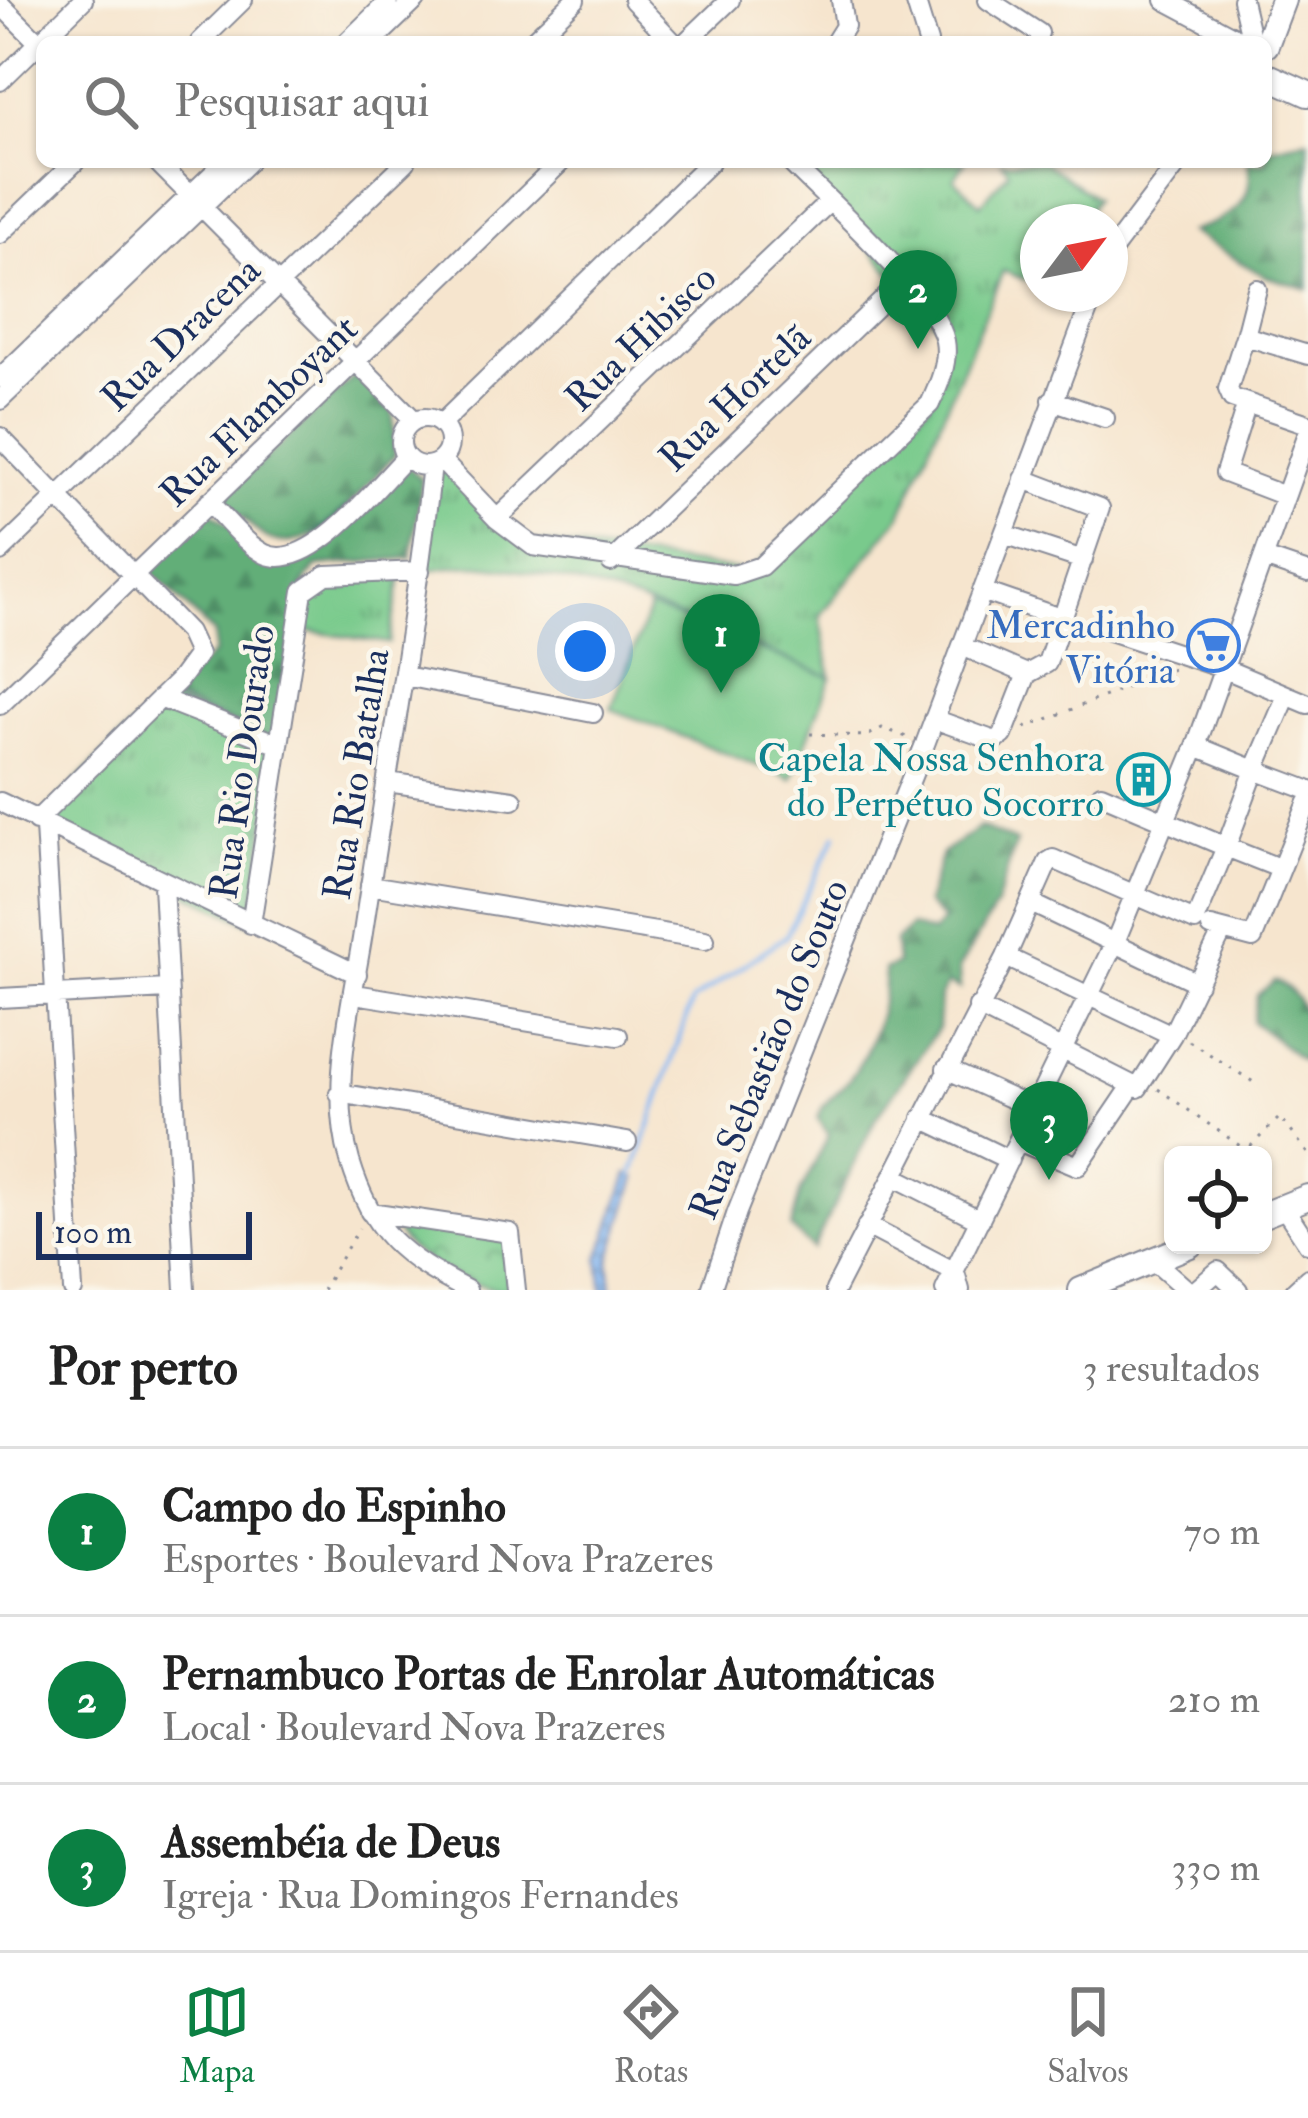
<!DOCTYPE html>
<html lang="pt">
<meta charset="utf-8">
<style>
:root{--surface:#fff;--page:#f2f2f2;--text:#222;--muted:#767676;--line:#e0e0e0;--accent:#0b8043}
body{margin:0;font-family:"IM FELL Double Pica",serif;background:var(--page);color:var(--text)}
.controls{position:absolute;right:36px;bottom:36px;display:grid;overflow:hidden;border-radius:18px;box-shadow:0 3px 9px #0004}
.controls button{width:108px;height:108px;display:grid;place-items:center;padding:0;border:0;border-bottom:3px solid var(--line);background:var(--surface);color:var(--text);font:60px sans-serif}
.compass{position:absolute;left:1020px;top:204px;width:108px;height:108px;border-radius:50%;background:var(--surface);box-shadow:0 3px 9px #0004;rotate:58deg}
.scale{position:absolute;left:36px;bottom:30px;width:216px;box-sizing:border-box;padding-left:12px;border:6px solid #1b2f5e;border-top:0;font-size:33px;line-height:42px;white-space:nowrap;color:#1b2f5e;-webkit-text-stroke:9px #fbf7ec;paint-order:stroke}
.you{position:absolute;left:585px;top:651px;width:42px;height:42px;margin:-30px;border:9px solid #fff;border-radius:50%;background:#1a73e8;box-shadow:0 0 0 18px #1a73e833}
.badge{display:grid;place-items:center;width:78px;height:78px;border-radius:50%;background:var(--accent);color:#fff;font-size:39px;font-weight:700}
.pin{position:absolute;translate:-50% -99px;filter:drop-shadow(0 3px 6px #0008)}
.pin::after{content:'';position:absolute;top:63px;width:42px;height:36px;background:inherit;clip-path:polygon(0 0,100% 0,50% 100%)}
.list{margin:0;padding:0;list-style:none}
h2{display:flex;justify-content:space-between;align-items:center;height:156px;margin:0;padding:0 48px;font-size:51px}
h2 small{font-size:39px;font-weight:400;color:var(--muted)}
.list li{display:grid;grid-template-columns:78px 1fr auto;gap:36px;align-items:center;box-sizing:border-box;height:168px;padding:0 48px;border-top:3px solid var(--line)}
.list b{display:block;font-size:45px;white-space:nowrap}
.list p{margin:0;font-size:39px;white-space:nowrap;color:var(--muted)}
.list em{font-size:39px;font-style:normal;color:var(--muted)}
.icon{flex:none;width:66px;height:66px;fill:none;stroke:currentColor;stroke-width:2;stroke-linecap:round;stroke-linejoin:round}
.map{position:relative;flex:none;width:1308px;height:1290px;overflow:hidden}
.search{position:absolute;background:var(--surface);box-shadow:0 3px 9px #0004;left:36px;right:36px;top:36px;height:132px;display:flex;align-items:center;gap:30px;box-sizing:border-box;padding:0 42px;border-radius:18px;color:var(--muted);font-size:45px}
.sheet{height:660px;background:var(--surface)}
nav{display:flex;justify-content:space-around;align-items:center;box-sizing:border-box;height:168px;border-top:3px solid var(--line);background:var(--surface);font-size:33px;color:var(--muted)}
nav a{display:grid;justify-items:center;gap:6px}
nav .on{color:var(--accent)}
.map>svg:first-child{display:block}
</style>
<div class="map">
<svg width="1308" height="1290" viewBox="0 0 1308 1290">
<defs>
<pattern id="grass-tufts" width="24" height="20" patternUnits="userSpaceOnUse" patternTransform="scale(3)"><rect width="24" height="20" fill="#79ca8c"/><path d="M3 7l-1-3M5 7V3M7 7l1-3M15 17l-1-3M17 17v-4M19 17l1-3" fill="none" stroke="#62a476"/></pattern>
<pattern id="forest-firs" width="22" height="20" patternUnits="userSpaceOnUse" patternTransform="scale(3)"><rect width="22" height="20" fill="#62ae78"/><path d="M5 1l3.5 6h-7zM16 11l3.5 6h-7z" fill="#508e66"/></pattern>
<pattern id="park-crowns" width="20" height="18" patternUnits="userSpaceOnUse" patternTransform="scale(3)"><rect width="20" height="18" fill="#79ca8c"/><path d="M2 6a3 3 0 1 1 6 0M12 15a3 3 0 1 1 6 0" fill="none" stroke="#62a476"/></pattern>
<pattern id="water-rules" width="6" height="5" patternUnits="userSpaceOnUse" patternTransform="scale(3)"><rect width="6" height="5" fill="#86b8f3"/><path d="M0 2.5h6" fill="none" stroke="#6d96c8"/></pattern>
</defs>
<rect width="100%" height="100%" fill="#fbf7ec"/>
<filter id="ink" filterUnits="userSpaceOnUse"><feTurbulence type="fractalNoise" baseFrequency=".00833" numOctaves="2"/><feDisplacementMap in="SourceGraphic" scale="24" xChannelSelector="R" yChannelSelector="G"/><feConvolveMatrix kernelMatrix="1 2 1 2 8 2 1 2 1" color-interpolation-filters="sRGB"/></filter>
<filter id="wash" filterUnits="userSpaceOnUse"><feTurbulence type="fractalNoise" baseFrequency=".004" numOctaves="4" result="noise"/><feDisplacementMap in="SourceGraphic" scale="48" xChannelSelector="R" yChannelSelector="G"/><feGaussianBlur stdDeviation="2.7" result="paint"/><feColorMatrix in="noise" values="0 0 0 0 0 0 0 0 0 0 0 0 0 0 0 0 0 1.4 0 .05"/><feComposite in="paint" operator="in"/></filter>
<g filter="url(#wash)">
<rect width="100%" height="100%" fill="#f6e5ce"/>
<!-- grass -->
<path fill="url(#grass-tufts)" stroke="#4a7c75" stroke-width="3" d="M794,162H965L954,179L981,204L1009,171L1001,162H1043L1095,198L1081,222H1038L1035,283L1003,271L901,515L820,616L831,677C721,635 604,578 485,566C465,563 441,569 420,571L441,460L519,539L749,572L930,404L941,329Z
M402,571L389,643L294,629L307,585Z
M160,698L277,744L251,924L36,821Z"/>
<!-- forest -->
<path fill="url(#forest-firs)" stroke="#3e6e6b" stroke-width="3" d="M1308,139V289L1265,276L1190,232C1226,218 1257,207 1248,162H1266V149Z
M356,375L393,413L395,455C366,484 307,566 264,536C249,527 236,509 223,497Z
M409,467L422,479L411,558L317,566L303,584L273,739L168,697L214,653V634L150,570L209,509L280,565L398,470Z
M980,827L1016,842L996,906L959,968L960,989L947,984L940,997L938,1028L875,1120L813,1249L791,1228L800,1193L829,1135L818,1119C823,1099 836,1096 848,1081C870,1054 887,1003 884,970L897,964L895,941L911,926L932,933L943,921L926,903L942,854Z
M1275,981C1308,994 1308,1028 1308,1065L1253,1022L1257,995Z"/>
<!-- park -->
<path fill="url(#park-crowns)" stroke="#4a7c75" stroke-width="3" d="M393,1223L509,1238V1290C474,1290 401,1256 393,1223Z"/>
<!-- garden -->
<path fill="#79ca8c" stroke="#4a7c75" stroke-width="3" d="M650,607L831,677L792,779L611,709Z"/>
<!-- water -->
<path fill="url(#water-rules)" stroke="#5074a8" stroke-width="3" d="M628,1174L636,1178L609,1262L612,1290H603L599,1259Z"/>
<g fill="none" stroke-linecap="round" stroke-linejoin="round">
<!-- stream -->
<path stroke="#86b8f3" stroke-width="4.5" d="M632,1178L692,1001L786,936L836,835"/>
</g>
</g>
<g filter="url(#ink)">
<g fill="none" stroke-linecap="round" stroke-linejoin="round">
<defs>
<path id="minor" d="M633,0L673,42
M915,0L928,42
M988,0L1039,33
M1165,0L1244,42
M1242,0L1252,42
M0,4L42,46
M200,42L243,0
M347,42L390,0
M372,42L416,0
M531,42L575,0
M686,42L730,0
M835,42L845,26L841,0
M0,81L83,0
M157,162L414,420
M0,234L75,162
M1110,253L1179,162
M1245,336L1257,289
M1308,355L1245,336L1228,389L1232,398L1308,424
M0,378L225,162
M0,400L248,162
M1052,400L1105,418
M1247,403L1225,473L1285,496
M401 442a24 24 0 1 1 48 0a24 24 0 1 1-48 0Z
M441,424L710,162
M0,437L188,632L198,654L179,680L36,821
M441,460L497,519L533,546L734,575L761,566L930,404C939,385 949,362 945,341C936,296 825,198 790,162
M432,465C415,620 387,772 364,926C353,1002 328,1085 350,1161C372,1234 402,1256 467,1290
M1024,479L1100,508L1047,663L1027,674
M209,502C226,519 245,544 265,554C309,574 376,487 406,457
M497,519L829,202
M1004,534L1083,560
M0,552L406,162
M1264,558L1308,573
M611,562L904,280
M982,591L1063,619
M1094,626L1225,669L1308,704
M962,646L1027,674
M405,676L593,713
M1287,695L1255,770L1308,790
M160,698L277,744
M0,705L561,162
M934,719L995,741L1003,735L1027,674
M1196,746L1255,770L1226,847L1279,868
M387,782L513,800
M0,802L357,974
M45,827L73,1290
M163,885L185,1290
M370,885L705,940
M1031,903L1198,983
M251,924L303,591L326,575L420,571
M1211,927L1253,938L1308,802
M1006,957L1172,1035
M355,994L618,1036
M0,998L167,989
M978,1007L1138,1088L1172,1035L1222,932
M946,1069L1034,1109
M339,1093L627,1142
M922,1118L1009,1160
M1018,1141L1078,1166L1130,1089
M893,1176L980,1220
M1283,1206L1308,1244
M370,1212L510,1233L516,1290
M867,1226L955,1272L960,1290
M1153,1260L1187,1290
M711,1290L737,1212L925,744L1094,294
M835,1290L1006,957L1048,862L1053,859L1195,921L1226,847L1101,794
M945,1290L1115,942L1196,746L1308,433
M1196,1290L1218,1271L1238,1290
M1295,1290L1308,1278"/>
<path id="major" d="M1266,45L1283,0
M1266,75L1308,94
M1263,1215L1308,1197
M1081,1290L1190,1245"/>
</defs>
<!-- minor casing -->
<use href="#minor" stroke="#888a96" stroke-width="22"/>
<!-- major casing -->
<use href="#major" stroke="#888a96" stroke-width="28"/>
<!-- path -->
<path stroke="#888a96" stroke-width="3" stroke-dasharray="3 9" stroke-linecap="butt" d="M1025,728L1173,669
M810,734L867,736L882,728L912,739
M1189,1041L1258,1085
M1158,1089L1246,1150
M1242,1155L1280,1117L1308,1153
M322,1290L359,1228"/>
<!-- minor -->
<use href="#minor" stroke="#fff" stroke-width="18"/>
<!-- major -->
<use href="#major" stroke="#fff" stroke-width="24"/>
</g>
</g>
<!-- icons -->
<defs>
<symbol id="supermarket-ring" viewBox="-11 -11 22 22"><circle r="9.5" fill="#fbf7ec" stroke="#3f7fe0" stroke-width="1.5"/><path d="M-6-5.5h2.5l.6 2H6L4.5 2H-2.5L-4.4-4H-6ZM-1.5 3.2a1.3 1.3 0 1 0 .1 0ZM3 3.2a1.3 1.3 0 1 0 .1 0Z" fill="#3f7fe0"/></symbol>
<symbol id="building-ring" viewBox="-11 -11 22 22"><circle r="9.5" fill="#fbf7ec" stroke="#0f9aa8" stroke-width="1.5"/><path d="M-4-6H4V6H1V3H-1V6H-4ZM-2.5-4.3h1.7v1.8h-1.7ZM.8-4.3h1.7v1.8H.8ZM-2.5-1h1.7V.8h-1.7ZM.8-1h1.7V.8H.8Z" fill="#0f9aa8"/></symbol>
</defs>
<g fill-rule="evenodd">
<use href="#supermarket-ring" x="1184" y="616" width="59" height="59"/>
<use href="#building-ring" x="1114" y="750" width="59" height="59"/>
</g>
<g text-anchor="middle" stroke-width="9" stroke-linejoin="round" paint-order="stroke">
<!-- street labels -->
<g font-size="39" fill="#1b2f5e" stroke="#fbf7ec">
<text transform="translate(180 333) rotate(-44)" y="14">Rua Dracena</text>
<text transform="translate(640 337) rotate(-44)" y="14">Rua Hibisco</text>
<text transform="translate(734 397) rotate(-44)" y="14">Rua Hortelã</text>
<text transform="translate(258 410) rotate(-44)" y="14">Rua Flamboyant</text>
<text transform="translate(241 762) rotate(-82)" y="14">Rua Rio Dourado</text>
<text transform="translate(355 774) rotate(-81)" y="14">Rua Rio Batalha</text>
<text transform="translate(768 1049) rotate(-68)" y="14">Rua Sebastião do Souto</text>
</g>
<!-- shop labels -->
<g font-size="39" fill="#366cbe" stroke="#fbf7ec" text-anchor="end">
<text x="1175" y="638">Mercadinho<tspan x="1175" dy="45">Vitória</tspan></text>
</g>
<!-- culture labels -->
<g font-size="39" fill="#0d838f" stroke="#fbf7ec" text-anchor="end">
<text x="1104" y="771">Capela Nossa Senhora<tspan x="1104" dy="45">do Perpétuo Socorro</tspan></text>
</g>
</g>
</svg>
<div class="controls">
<button><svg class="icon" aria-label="locate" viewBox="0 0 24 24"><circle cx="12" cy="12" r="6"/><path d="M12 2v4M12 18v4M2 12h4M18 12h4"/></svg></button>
</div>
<svg class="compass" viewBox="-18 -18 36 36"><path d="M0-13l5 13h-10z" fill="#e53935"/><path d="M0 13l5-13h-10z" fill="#767676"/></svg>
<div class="scale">100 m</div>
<div class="you"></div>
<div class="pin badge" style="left:721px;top:693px">1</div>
<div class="pin badge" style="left:918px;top:349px">2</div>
<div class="pin badge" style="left:1049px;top:1180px">3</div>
<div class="search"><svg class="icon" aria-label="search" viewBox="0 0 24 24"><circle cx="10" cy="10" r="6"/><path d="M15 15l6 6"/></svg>Pesquisar aqui</div>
</div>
<section class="sheet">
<h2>Por perto<small>3 resultados</small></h2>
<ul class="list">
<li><span class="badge">1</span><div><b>Campo do Espinho</b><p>Esportes · Boulevard Nova Prazeres</p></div><em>70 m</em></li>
<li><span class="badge">2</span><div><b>Pernambuco Portas de Enrolar Automáticas</b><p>Local · Boulevard Nova Prazeres</p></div><em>210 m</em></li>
<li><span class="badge">3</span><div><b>Assembéia de Deus</b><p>Igreja · Rua Domingos Fernandes</p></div><em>330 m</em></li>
</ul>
</section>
<nav>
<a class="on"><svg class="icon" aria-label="map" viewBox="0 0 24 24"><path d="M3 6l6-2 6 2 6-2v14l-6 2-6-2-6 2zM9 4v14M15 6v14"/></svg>Mapa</a>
<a><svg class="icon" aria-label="directions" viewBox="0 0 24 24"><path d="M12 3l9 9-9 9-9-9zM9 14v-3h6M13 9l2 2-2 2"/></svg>Rotas</a>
<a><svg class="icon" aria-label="saved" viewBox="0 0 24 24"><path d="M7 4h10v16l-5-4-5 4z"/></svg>Salvos</a>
</nav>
